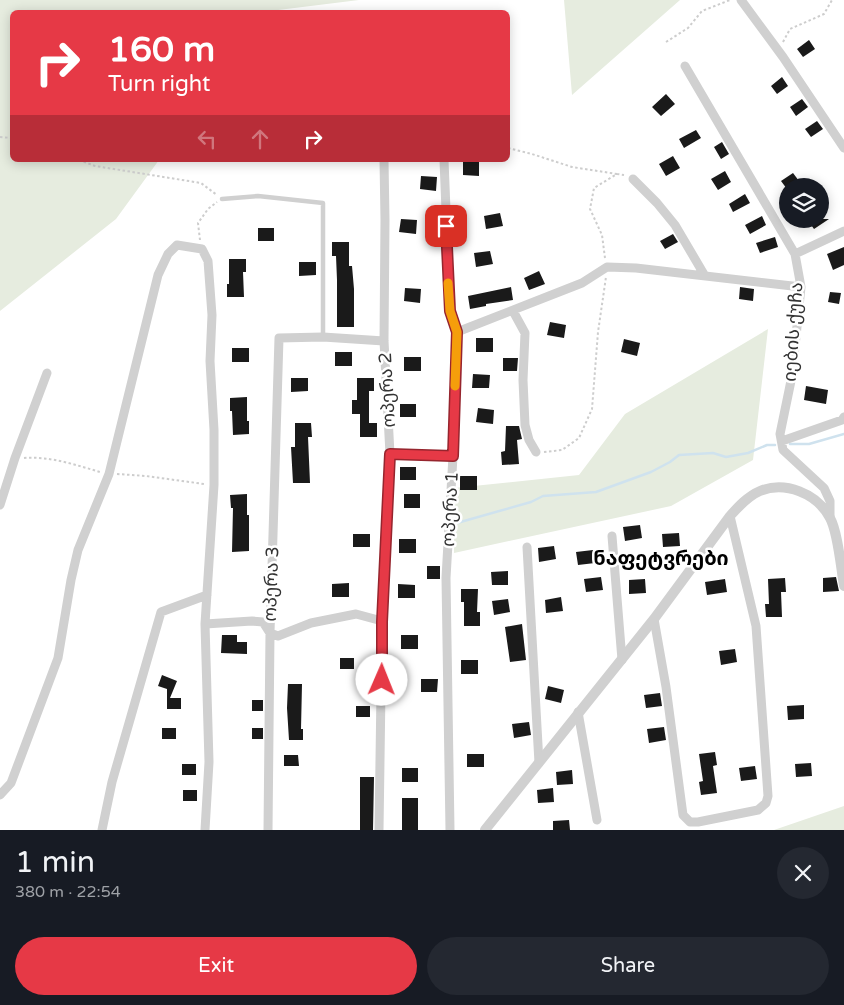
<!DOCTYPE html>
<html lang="en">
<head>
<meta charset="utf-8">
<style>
	:root { --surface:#171b24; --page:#242831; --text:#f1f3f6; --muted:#9ea1a6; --accent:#e63946 }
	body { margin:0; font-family:"Varela Round","Noto Sans Georgian",sans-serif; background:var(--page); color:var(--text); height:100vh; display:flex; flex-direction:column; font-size:19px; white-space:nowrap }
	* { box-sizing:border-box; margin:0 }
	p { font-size:16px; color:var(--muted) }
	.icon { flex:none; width:28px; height:28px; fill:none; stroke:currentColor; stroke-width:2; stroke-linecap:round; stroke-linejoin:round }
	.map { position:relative; height:830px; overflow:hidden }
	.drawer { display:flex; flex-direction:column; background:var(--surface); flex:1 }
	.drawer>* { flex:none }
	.top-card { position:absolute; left:10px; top:10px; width:500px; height:152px; border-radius:8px; box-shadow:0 2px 12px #0003; background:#e63946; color:#fff; overflow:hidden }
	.tools { position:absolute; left:779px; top:178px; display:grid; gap:10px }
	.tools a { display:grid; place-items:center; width:50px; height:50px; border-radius:50%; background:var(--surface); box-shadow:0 2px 12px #0003; font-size:25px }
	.pin { position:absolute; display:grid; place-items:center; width:42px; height:42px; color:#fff; margin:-21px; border-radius:10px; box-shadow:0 2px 8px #0006 }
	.me { position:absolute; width:55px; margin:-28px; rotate:1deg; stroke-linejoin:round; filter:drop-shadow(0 0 4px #0008) }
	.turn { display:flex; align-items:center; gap:18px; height:105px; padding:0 15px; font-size:22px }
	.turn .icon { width:65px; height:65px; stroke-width:2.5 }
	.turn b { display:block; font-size:35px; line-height:42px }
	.lanes { display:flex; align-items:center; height:48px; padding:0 15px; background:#0003; justify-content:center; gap:25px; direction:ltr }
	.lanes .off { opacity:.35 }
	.round { display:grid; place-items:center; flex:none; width:52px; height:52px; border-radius:26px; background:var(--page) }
	.head { display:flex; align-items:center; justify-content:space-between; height:85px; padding:0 15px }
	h1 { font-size:30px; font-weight:600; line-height:38px }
	.button { display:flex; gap:10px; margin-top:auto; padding:10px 15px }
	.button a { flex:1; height:58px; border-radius:30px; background:var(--accent); color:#fff; font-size:20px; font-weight:600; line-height:58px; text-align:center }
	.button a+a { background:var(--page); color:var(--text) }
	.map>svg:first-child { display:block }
	.green { fill:#e6ecdf }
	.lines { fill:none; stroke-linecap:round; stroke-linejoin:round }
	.stream { stroke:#cfe2ee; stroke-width:2.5 }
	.building { fill:#1a1a1a }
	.path { stroke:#cdcdcd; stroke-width:2; stroke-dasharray:2.5 2.5; stroke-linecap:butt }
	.service { stroke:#d0d0d0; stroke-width:4.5 }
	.minor { stroke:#d0d0d0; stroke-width:9 }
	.tertiary { stroke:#d0d0d0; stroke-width:10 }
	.route-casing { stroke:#96252e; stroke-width:12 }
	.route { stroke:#e63946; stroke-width:9 }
	.slow { stroke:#f59e0b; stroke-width:9 }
	.labels { text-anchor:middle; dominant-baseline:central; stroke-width:5; stroke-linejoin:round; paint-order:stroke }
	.street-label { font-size:18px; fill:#333; stroke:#fff }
	.quarter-label { font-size:20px; font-weight:bold; fill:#000; stroke:#fff }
</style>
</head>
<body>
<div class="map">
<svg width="844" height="830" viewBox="0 0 844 830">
	<rect width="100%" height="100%" fill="#fff"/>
	<path class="green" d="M0,0H359L262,12H12V160H159L116,219L0,311Z
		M564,0H680L572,95Z
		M768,329L753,460L671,506L454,553V488L579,475L625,414Z
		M844,806V830H774Z"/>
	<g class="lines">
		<path class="stream" d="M790,444H809L844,434
			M457,523L531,502L543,496L596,492L651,472L670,462L679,455L713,453L726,457L748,453L767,445H775"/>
	</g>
	<path class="building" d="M809,40L815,49L803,57L797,49Z
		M782,77L788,86L777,94L771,86Z
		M666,94L675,104L661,116L652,107Z
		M802,99L808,107L796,116L790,107Z
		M817,121L823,129L811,137L805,129Z
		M696,130L701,138L684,148L679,139Z
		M722,142L729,154L721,159L714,147Z
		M673,156L680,168L666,176L659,164Z
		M463,162H479V176L463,175Z
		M725,171L731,182L718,190L711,179Z
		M793,173L799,181L791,186H788L787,189L781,181Z
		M421,176L437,177L436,191L420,189Z
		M745,194L750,203L733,212L729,204Z
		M500,213L503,226L486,229L484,216Z
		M762,216L766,225L750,234L745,225Z
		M401,219L417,220L416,234L399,232Z
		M807,219H829L814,229Z
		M258,228H274V241H258Z
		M673,234L678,242L665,249L660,241Z
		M775,237L778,247L760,253L756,243Z
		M332,242H349V266H352L354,289V327H337V280L336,256H332Z
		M844,247V265L833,270L827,254Z
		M490,251L493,264L476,267L474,253Z
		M229,259H246V272H243L244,297H227V284H229Z
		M299,262H316V275L299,276Z
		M539,271L545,284L529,290L524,278Z
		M511,287L513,300L486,304V306L470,309L468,296Z
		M740,287L754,289L753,301L739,299Z
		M405,288L421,289L420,303L404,301Z
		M830,292L841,293L839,304L828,302Z
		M550,322L566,325L564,338L547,335Z
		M476,338H493V352H476Z
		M624,339L640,343L637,356L621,352Z
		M232,348H249V362H232Z
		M335,352H352V366H335Z
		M404,357H421V371H404Z
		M503,358H518L517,371H503Z
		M473,374L490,375L489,388H472Z
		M291,378H308V391L291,392Z
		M357,378H374V391H369V423H377V437H360V414H352V400H357Z
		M806,386L828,390L826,404L804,400Z
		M247,397V421H249V434L233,435L232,411H230V398Z
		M400,404H416V417H400Z
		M478,408L494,410L493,424L476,422Z
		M295,423H311L312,437H308L310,483H293L291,447H295Z
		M506,426H519L522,439L517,440L519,464L502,465L501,452L505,451Z
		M400,467H416V480H400Z
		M460,476H477V490H460Z
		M247,494V515H249V551L232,552L233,508H231L230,495Z
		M404,494H420V508H404Z
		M640,525L642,538L625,541L623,527Z
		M679,533L680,546L663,547L662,534Z
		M353,534H370V547H353Z
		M399,539H416V553H399Z
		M554,546L556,559L539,562L538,548Z
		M593,550L595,563L578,565L576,552Z
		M427,566H440V579H427Z
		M508,571V585H492L491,572Z
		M601,577L603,590L586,592L584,579Z
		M836,577L839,591L823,592V578Z
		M785,578L786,592H781L782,617H766L765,604H769L768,579Z
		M645,579L646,593L629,594V580Z
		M725,579L727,592L707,595L705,582Z
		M349,583V597H332V584Z
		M398,584L415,585V598H398Z
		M461,589H478L477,612H480V626H464V602H461Z
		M561,597L563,611L546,613L545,600Z
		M508,599L510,612L494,615L492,601Z
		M522,624L526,660L510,662L505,627Z
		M222,635H237V642H247V654L221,653Z
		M401,635H418V649H401Z
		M735,649L737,662L721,665L719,651Z
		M340,658H354V669H340Z
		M461,660H478V674H461Z
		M162,675L177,681L170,698H181V709H167V689L158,686Z
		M421,679H438L437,692H421Z
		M288,684H302L301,729H303V740H289L287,708Z
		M548,686L564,690L561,703L545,699Z
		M660,693L662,706L646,708L644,695Z
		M252,700H263V711H252Z
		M804,705V719L788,720L787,706Z
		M356,706H370V717H356Z
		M529,722L531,735L514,738L512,724Z
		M664,727L666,740L649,743L647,729Z
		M162,728H176V739H162Z
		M252,728H263V739H252Z
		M715,752L717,765L713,766L717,793L701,795L699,782L703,781L699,754Z
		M467,754H484V767H467Z
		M284,755H298L299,766H284Z
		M811,763L812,776L796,777L795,764Z
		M182,764H196V775H182Z
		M755,766L757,779L741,781L739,768Z
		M402,768H418V782H402Z
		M572,770L573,784L557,785L556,772Z
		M360,777H374L373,830H360Z
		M553,788L554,802L538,803L537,790Z
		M183,790H197V801H183Z
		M402,798H418V830H402Z
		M569,820L570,830H553V821Z"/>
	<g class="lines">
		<path class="path" d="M666,42L688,28L702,11L730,0
			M783,42L790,29L824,14L832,0
			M0,137L12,138
			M508,148L532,154L572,167L617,174
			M79,160L95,166L201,183L217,195
			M200,240L198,223L208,209L217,202
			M605,258L602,235L590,209L594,188L617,174L624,175
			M544,452L562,450L579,438L592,409L598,332L606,277
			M24,458C50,456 76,465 100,472
			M117,474L146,476L204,484"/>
		<path class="service" d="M222,199L258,196L323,203V337"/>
		<path class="minor" d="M741,0L783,57L844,148
			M685,66L795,254L801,287L792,376L780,434L783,450L824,488L830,501V518
			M444,160L450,311L457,332L453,456L446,578L450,830
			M633,179L657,203L675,225L705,276
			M795,254L844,231
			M513,311L525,333L523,380L525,425L529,440L536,452
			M457,332L582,283L607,267L636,268L801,287
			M782,441L842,420L844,417
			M390,454L453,456
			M0,505L15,458L47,373
			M612,536L622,660
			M527,547L539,763
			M654,619L666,687L683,815L690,822H698L758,810L766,803L768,796L756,626L730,516
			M205,624L252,621L263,622L270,633L278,636L311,623L356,614L382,621
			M578,712L597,820
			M0,795L11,783L58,658L71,580L78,550L109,474L158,275L168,254L177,245L202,249L208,261L212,315L210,361L214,430V485L205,624L209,762L205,830
			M102,830L112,782L161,612L207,595
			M268,830L270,633L279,338L323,337L384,341
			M379,830L382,621L390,454L384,341L385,220L384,160"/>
		<path class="tertiary" d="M485,830L654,619L730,516C738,507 748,496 760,491C785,481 817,493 830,518C838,532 841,569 844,586"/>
	</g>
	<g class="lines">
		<defs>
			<path id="route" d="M382,680V622L390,454L453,456L457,332L450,311L446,226"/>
		</defs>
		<use href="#route" class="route-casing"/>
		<use href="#route" class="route"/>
		<path class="slow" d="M448,283L450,311L457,332L455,386"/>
	</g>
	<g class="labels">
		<g class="street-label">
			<text transform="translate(793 332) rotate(-86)">იების ქუჩა</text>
			<text transform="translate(387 390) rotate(-93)">ოპერა 2</text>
			<text transform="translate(450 509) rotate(-87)">ოპერა 1</text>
			<text transform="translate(271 584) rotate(-88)">ოპერა 3</text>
		</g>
		<g class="quarter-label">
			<text x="661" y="559">ნაფეტვრები</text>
		</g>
	</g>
</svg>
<div class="tools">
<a><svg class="icon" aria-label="layers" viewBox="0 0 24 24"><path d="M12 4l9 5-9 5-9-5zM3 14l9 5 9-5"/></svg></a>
</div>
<div class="pin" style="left:446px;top:226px;background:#d93025"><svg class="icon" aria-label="arrive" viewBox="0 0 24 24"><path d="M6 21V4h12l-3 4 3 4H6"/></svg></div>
<svg class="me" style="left:382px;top:680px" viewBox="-20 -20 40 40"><circle r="19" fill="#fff"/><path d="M0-13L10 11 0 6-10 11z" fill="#e63946"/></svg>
<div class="top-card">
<div class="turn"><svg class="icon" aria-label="right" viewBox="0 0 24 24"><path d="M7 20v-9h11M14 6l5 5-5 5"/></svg><div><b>160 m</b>Turn right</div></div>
<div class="lanes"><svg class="icon off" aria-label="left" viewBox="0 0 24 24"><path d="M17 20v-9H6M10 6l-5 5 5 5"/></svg><svg class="icon off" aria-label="ahead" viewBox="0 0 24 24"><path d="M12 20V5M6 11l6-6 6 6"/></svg><svg class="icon" aria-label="right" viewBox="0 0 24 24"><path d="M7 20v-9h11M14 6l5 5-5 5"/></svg></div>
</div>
</div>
<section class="drawer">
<div class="head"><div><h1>1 min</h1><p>380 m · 22:54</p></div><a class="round"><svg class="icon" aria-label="close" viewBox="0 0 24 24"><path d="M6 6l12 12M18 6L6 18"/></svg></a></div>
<div class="button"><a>Exit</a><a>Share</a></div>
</section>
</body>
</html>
